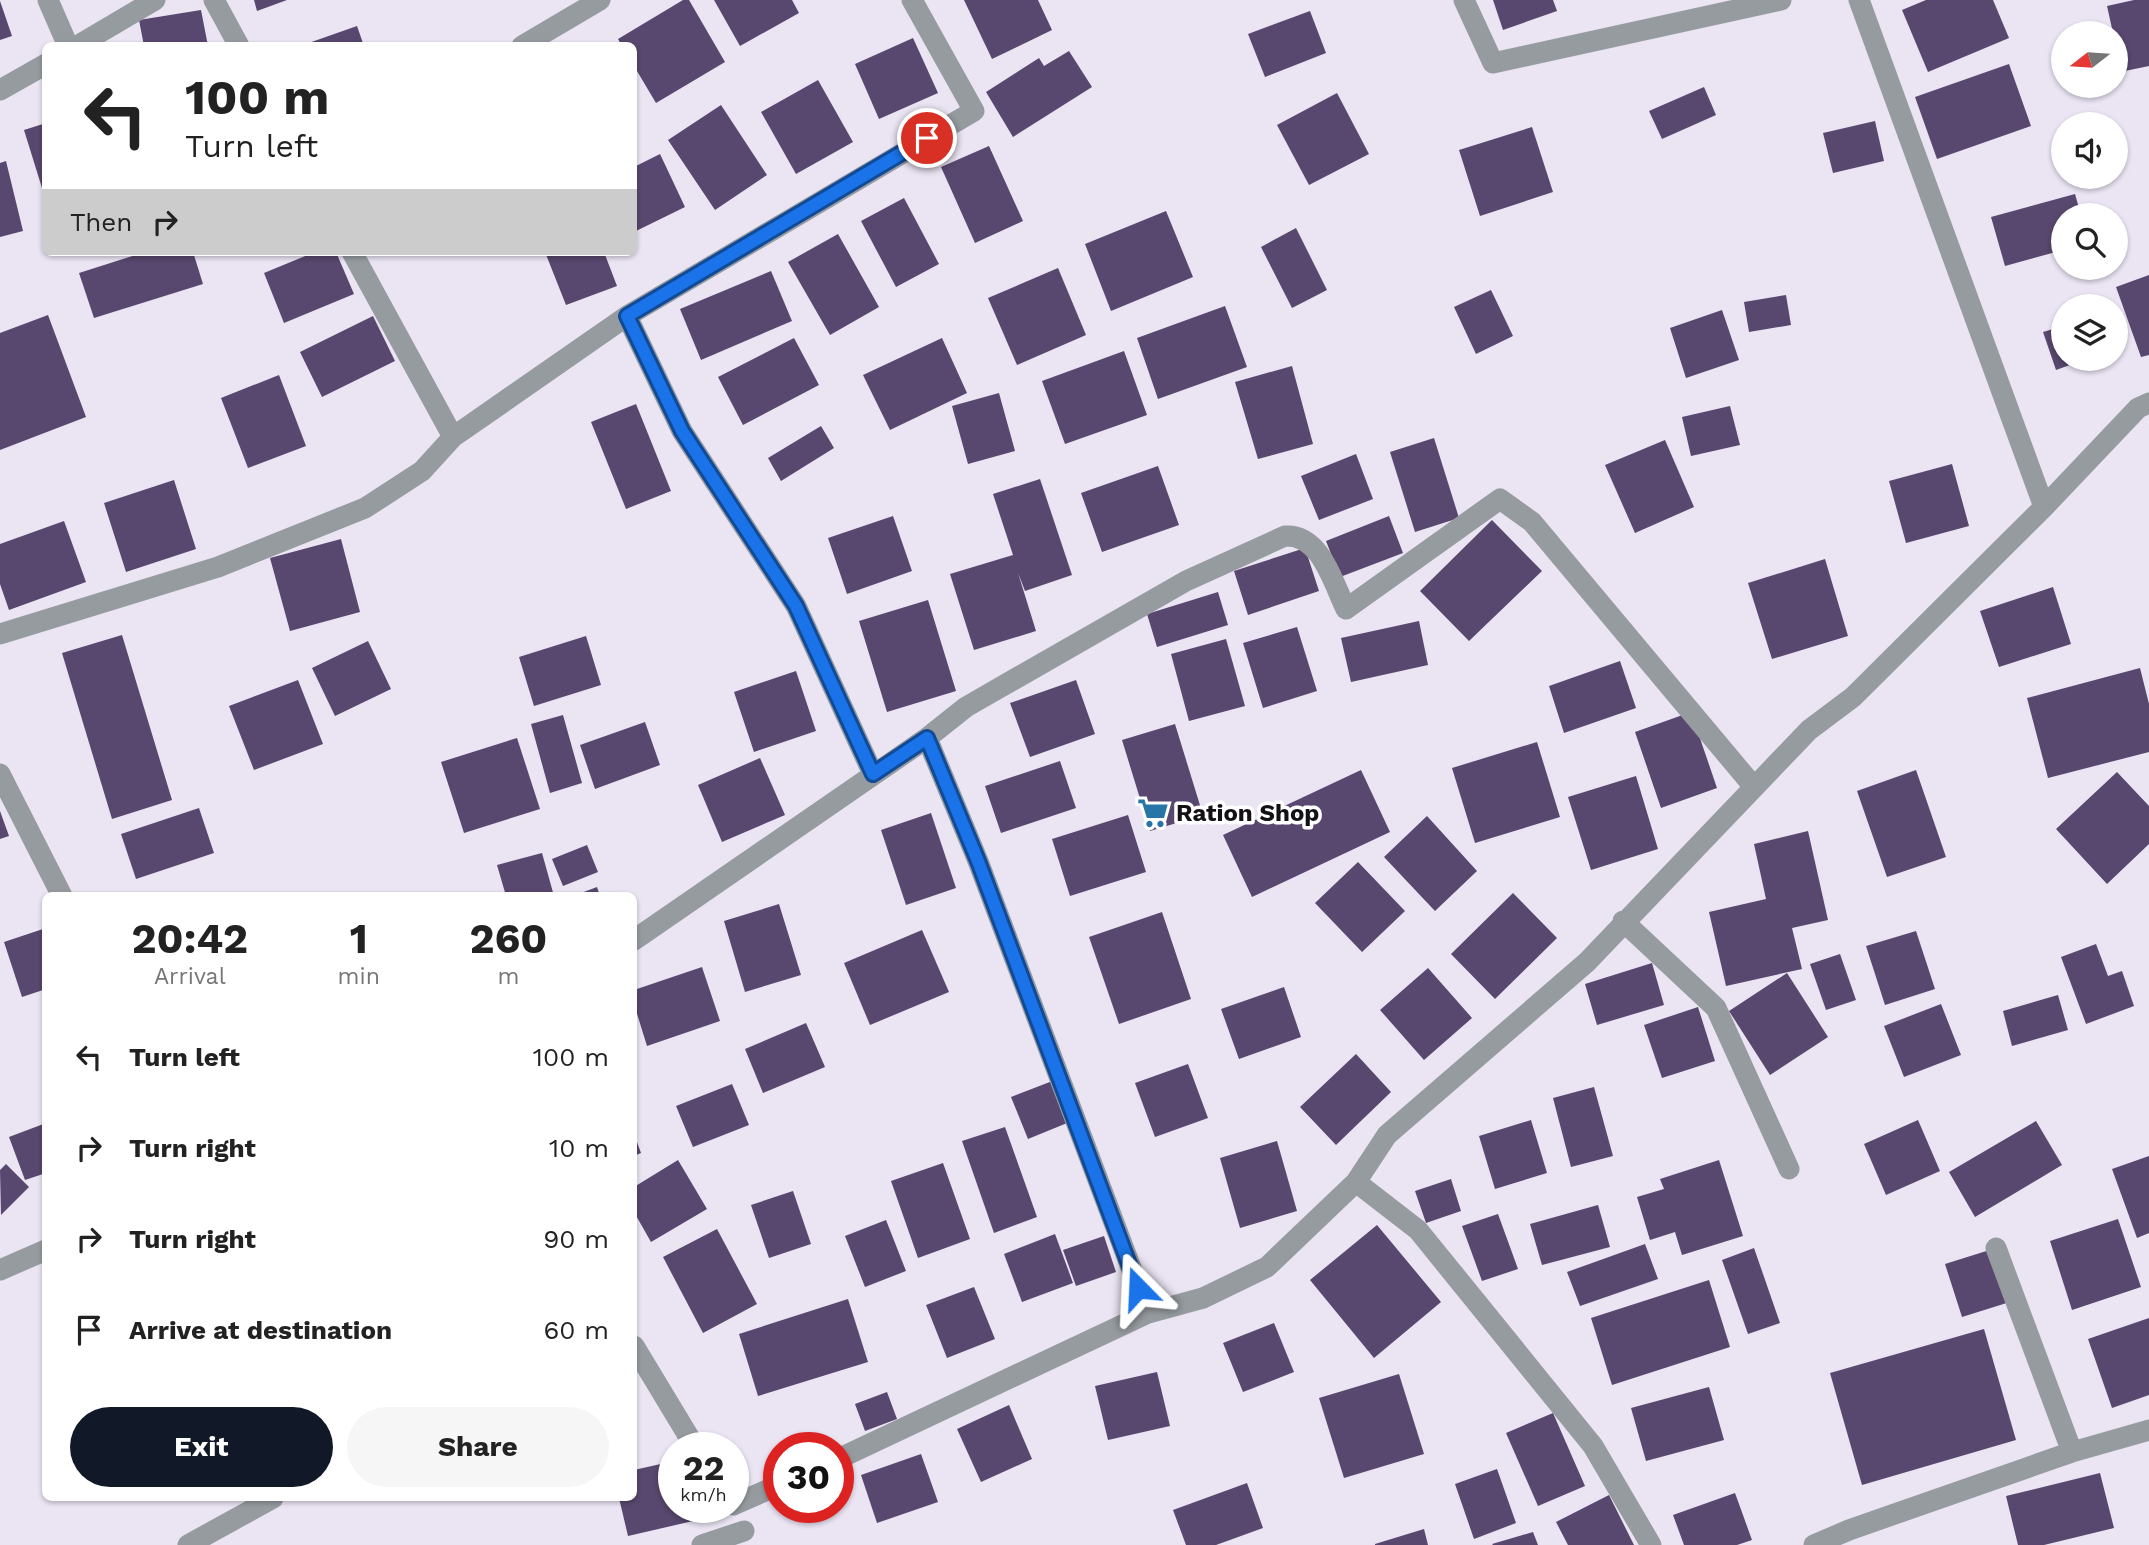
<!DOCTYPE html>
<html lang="en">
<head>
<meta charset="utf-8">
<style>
	:root { --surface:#fff; --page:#f6f6f6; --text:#222; --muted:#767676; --accent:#111827 }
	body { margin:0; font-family:"Work Sans",sans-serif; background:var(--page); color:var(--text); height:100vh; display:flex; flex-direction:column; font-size:26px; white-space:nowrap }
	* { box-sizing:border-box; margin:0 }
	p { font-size:23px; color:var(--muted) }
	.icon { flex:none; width:38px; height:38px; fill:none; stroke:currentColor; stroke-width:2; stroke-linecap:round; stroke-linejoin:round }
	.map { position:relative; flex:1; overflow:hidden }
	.side { position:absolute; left:42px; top:892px; width:595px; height:609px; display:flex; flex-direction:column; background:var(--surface); border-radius:10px; box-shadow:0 2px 5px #0004 }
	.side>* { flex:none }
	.top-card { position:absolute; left:42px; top:42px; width:595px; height:214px; border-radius:10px; box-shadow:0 2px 5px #0004; background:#fff; color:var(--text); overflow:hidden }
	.needle { width:46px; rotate:253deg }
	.fabs { position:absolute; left:2051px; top:21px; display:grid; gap:14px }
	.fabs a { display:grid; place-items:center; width:77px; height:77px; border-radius:50%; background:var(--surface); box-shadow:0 2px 5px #0004; font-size:35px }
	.speed { position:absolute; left:658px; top:1432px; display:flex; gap:14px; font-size:35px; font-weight:700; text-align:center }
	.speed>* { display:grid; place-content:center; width:91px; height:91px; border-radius:50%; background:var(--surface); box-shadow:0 2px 5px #0004; line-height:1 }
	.speed small { font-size:18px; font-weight:400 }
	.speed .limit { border:10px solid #d22; background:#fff; color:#111 }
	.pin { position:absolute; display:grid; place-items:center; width:60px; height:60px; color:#fff; margin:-30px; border:4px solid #fff; border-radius:50%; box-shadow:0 2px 7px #0007 }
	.me { position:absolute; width:77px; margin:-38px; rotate:339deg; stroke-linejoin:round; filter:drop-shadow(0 0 5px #0008) }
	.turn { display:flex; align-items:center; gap:24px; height:147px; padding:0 28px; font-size:32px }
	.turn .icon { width:91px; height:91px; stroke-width:2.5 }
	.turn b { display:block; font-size:49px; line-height:60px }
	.then { display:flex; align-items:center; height:66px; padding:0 28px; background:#0003; gap:14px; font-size:26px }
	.eta { display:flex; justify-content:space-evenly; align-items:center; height:119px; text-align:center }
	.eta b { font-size:42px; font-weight:700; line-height:49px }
	.cta { display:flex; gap:14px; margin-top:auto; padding:14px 28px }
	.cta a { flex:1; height:80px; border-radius:42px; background:var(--accent); color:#fff; font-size:28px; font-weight:700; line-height:80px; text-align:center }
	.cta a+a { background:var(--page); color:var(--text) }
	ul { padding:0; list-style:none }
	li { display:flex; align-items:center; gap:21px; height:91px; padding:0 28px }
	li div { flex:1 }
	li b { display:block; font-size:26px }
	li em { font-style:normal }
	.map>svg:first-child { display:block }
	.building { fill:#58476e }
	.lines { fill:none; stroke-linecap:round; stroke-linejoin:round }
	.minor { stroke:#969ba0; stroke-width:21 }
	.route-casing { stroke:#114b97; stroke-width:18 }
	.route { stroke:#1a73e8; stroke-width:12 }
	.labels { text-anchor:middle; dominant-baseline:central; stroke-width:7; stroke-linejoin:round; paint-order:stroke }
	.poi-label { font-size:24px; font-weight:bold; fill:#131116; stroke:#fff; text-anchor:start }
</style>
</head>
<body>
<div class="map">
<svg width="2149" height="1545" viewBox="0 0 2149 1545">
	<rect width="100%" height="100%" fill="#eae4f3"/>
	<path class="building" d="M254,0H287L257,11Z
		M683,0H689L725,62L656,103L634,66V46H622L618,39Z
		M714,0H792L799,13L740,46Z
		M964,0H1038L1052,30L992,59Z
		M1493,0H1553L1557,11L1503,30Z
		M1926,0H1993L2009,38L1928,72L1902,10Z
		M2134,0H2149V66L2120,72L2116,33H2113L2107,6Z
		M0,1L12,36L0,40Z
		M201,10L208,46H144L139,20Z
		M1310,11L1326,53L1265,77L1248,34Z
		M357,26L364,46H303V45Z
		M913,38L938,93L879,119L855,64Z
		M1069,51L1092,87L1013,137L986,92L1039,58L1044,66Z
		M2009,64L2031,126L1937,159L1915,97Z
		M818,80L853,142L796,174L761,112Z
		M1704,87L1716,115L1662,139L1649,111Z
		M1337,93L1369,154L1309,185L1277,125Z
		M721,105L767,175L715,210L668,140Z
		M1875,121L1884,161L1833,173L1823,133Z
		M46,123V187L42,188L24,130Z
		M1532,127L1553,192L1480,216L1459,150Z
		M989,146L1023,221L975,243L941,167Z
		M660,154L685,207L634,232V167Z
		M6,161L23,231L0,237V163Z
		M2075,194L2081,215H2063V250L2005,266L1991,217Z
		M904,198L939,264L896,287L861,221Z
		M1166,211L1193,277L1111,311L1085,244Z
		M1296,228L1327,290L1292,308L1261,247Z
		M838,234L879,307L830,335L788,262Z
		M145,252H193L203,284L94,318L79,273Z
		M315,252H336L354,294L284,323L264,273Z
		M545,252H604L617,286L566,305Z
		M1058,268L1086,335L1017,365L988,298Z
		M771,271L792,321L701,360L680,309Z
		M2149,275V355L2141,357L2116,287Z
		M1491,290L1513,336L1476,354L1454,307Z
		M1786,295L1791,325L1749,332L1744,302Z
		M1225,306L1247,367L1158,399L1137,338Z
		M1722,310L1739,360L1686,378L1670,328Z
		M48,315L86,417L0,450V333Z
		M373,316L395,361L322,397L300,352Z
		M2063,326V359H2080L2081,361L2056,370L2043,332Z
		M794,338L819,385L743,425L718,377Z
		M942,338L967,393L890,430L863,375Z
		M1124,351L1147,415L1065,444L1042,381Z
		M1292,366L1313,444L1258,459L1235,382Z
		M279,375L306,446L248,468L221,398Z
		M999,393L1015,451L968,464L952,406Z
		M636,404L671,491L626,509L591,422Z
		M1730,406L1740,445L1691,456L1682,417Z
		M821,426L834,448L781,481L768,458Z
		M1434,438L1459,518L1415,532L1390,452Z
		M1665,440L1694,507L1635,533L1605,465Z
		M1356,454L1373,499L1319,520L1301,476Z
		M1952,464L1969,526L1906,543L1889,481Z
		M1158,466L1179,525L1102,552L1081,493Z
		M1040,479L1072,575L1025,591L1018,573L1036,631L974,650L950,574L1013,555L993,494Z
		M174,480L196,549L126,572L104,503Z
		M893,516L912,571L847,594L828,538Z
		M1389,516L1403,553L1340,577L1326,541Z
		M1492,520L1542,571L1469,641L1420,591Z
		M64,521L86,582L9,610L0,584V544Z
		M341,539L360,612L290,631L270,558Z
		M1305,548L1319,591L1248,615L1234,571Z
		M1825,559L1848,636L1772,659L1748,583Z
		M2053,587L2071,644L1999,667L1980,611Z
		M1218,592L1228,625L1157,647L1147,614Z
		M928,600L956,691L887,712L859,621Z
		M1419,621L1428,665L1351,682L1341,638Z
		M1297,627L1317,691L1263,708L1243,643Z
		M122,635L172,800L112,819L62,653Z
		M586,636L601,685L534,706L519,657Z
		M1226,639L1245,706L1189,721L1171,654Z
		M368,641L391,689L335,716L312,668Z
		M1620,661L1636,708L1564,733L1549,686Z
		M2140,668L2149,704V752L2048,778L2027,698Z
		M796,671L816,731L754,752L734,692Z
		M298,680L323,744L254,770L229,706Z
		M1076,680L1095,734L1030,757L1010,703Z
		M1691,712L1717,788L1661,808L1635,732Z
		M563,715L582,783L550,793L531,724Z
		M645,722L660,765L595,789L580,745Z
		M1175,724L1203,815L1150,831L1122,740Z
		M517,738L540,809L464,833L441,762Z
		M1537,742L1560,817L1475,843L1452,768Z
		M760,758L785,815L722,842L698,785Z
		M1060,761L1076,808L1001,833L985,786Z
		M1361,770L1390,832L1252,897L1223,835Z
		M1916,770L1946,857L1887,877L1857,791Z
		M2117,772L2149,806V844L2107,884L2056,829Z
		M1636,776L1658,849L1591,870L1568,797Z
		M199,808L214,853L136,879L121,834Z
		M0,811L9,836L0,839Z
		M931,813L956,888L906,905L881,830Z
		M1128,815L1146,872L1070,896L1052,839Z
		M1427,816L1477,871L1435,911L1384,857Z
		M1808,831L1828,920L1792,928L1802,969L1726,986L1709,912L1766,899L1754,844Z
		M587,845L598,872L563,886L552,859Z
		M542,853L554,896H506L497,865Z
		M1358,862L1405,911L1362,952L1315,903Z
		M597,887L600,896H573Z
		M1513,893L1557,938L1495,999L1451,954Z
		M779,904L801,975L745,992L724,921Z
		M1162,912L1191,999L1119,1024L1089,937Z
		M46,928V989L22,997L4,942Z
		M922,930L949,992L870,1025L844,963Z
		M1916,931L1935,989L1885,1005L1866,946Z
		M2096,944L2108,976L2122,971L2134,1006L2086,1024L2061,957Z
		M1840,954L1856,1000L1826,1010L1810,964Z
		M1652,963L1664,1005L1597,1025L1585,984Z
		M702,967L720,1021L647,1046L634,1004V990Z
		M1428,968L1472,1018L1424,1060L1380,1010Z
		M1787,973L1828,1037L1770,1075L1729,1011Z
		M1284,987L1301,1037L1239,1059L1221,1009Z
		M2058,995L2068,1030L2012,1046L2003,1011Z
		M1941,1004L1961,1055L1904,1077L1884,1026Z
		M1698,1007L1715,1061L1662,1078L1644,1025Z
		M806,1023L825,1067L763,1093L745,1049Z
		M1356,1054L1391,1092L1336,1145L1300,1107Z
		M1188,1064L1208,1118L1155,1137L1135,1083Z
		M1055,1080L1072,1121L1028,1139L1011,1097Z
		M732,1084L749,1125L693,1147L676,1106Z
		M1594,1087L1613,1156L1571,1167L1553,1098Z
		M1531,1120L1547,1173L1495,1189L1479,1136Z
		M1918,1120L1940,1171L1886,1195L1864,1144Z
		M2036,1121L2062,1165L1975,1217L1949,1172Z
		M46,1123V1173L25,1180L9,1137Z
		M1005,1127L1037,1217L994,1233L962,1141Z
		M634,1134L641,1153L634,1156Z
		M1277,1141L1297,1211L1240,1228L1220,1158Z
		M2149,1156V1233L2137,1238L2112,1169Z
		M678,1160L707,1209L651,1242L634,1212V1187Z
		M1719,1160L1743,1236L1682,1255L1675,1232L1650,1240L1637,1197L1664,1189L1660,1179Z
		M943,1163L970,1239L918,1258L891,1181Z
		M6,1164L29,1187L1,1215L0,1170Z
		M1451,1179L1461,1211L1426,1223L1415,1191Z
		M793,1191L811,1244L769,1258L751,1205Z
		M1598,1205L1610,1247L1542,1265L1530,1224Z
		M1498,1214L1518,1269L1482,1281L1462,1226Z
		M2118,1219L2141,1287L2072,1310L2050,1241Z
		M886,1220L906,1271L865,1287L845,1236Z
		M1377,1225L1441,1302L1374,1358L1310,1280Z
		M717,1229L757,1304L703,1333L663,1257Z
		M1055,1234L1073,1283L1022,1302L1004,1254Z
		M1104,1236L1116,1272L1076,1286L1063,1250Z
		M1645,1244L1658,1279L1580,1306L1567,1272Z
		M1754,1248L1780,1323L1748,1334L1722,1260Z
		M1996,1248L2013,1301L1962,1317L1945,1264Z
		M1709,1280L1730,1347L1612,1385L1591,1318Z
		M974,1287L995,1339L947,1358L926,1305Z
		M848,1299L868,1362L758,1396L739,1334Z
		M2149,1318V1395L2112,1408L2088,1339Z
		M1274,1323L1294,1372L1243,1392L1223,1343Z
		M1984,1329L2016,1440L1862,1485L1830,1373Z
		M1157,1372L1170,1426L1108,1440L1095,1386Z
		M1399,1374L1424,1454L1344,1478L1319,1398Z
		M1709,1387L1724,1440L1646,1461L1631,1408Z
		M887,1392L897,1419L865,1431L855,1404Z
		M1009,1405L1032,1459L981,1482L957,1429Z
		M1553,1413L1585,1486L1538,1506L1506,1433Z
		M921,1454L938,1502L877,1523L861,1475Z
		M674,1461V1507H703L706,1518L628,1536L619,1498H634V1470Z
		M1497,1469L1516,1523L1474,1539L1455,1484Z
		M2100,1473L2114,1528L2044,1545H2018L2006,1496Z
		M1247,1483L1263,1528L1216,1545H1186L1173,1510Z
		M1735,1493L1752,1540L1737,1545H1684L1673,1515Z
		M1609,1495L1634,1545H1568L1556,1522Z
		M1424,1529L1428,1545H1375V1544Z
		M1533,1532L1538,1545H1493L1492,1544Z"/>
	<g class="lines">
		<path class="minor" d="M48,0L68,46
			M214,0L239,46
			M1464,0L1493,63L1781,0
			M1859,0L2044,507
			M77,46L155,0
			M522,46L600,0
			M0,90L46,64
			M352,252L453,437L627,316L974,111L912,0
			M627,316L682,431L796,606L873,774
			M0,634L218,567L365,508L422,471L453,437
			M927,738L966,707L1186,581L1285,536C1321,534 1333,583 1346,609L1500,499L1532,522L1754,787
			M0,774L62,896
			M1623,921L1716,1008L1789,1169
			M634,940L927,738L978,861L1148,1313L838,1459
			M1996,1248L2072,1452
			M0,1270L46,1250
			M1148,1313L1203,1298L1267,1267L1356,1182
			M634,1346L695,1447
			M733,1505L779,1485
			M188,1545L273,1498
			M702,1545L744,1531
			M1651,1545L1593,1446L1418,1230L1356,1182L1387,1135L1587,962L1809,730L1853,697L2044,507L2138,408L2149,403
			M1814,1545L1849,1530L2072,1452L2149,1430"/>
	</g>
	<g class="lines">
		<defs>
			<path id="route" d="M927,138L627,316L682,431L796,606L873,774L927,738L978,861L1138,1288"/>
		</defs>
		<use href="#route" class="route-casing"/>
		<use href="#route" class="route"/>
	</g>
	<defs>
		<symbol id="supermarket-bare" viewBox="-9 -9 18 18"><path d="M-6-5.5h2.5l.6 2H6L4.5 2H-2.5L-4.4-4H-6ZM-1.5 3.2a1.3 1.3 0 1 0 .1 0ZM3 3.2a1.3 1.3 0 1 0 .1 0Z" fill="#2774a7" stroke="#fff" stroke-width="2.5" paint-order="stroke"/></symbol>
	</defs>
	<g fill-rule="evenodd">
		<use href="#supermarket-bare" x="1131" y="791" width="44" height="44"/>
	</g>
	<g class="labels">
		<g class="poi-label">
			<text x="1176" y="813">Ration Shop</text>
		</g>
	</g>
</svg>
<div class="fabs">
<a><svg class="needle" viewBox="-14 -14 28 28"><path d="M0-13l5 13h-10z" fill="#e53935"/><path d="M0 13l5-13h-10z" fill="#767676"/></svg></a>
<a><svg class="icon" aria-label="sound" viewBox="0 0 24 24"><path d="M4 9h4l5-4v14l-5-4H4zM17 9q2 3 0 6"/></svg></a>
<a><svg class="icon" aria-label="search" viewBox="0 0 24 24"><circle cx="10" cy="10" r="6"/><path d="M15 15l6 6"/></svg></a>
<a><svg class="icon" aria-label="layers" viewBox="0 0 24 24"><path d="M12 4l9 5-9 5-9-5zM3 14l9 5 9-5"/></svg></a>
</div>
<div class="speed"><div>22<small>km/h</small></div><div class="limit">30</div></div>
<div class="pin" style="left:927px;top:138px;background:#d93025"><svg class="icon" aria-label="arrive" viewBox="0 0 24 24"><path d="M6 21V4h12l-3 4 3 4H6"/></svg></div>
<svg class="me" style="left:1138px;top:1288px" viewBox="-20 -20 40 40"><path d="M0-17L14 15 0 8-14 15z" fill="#1a73e8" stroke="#fff" stroke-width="4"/></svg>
<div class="top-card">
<div class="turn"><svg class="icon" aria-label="left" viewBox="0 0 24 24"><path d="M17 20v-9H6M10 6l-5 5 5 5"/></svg><div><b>100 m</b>Turn left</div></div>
<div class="then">Then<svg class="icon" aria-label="right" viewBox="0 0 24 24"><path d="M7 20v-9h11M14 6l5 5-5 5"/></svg></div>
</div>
<section class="side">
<div class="eta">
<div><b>20:42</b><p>Arrival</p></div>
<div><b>1</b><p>min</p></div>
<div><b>260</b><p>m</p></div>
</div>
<ul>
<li><svg class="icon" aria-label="left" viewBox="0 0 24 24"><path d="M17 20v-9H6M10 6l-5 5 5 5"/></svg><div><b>Turn left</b></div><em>100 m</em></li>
<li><svg class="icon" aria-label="right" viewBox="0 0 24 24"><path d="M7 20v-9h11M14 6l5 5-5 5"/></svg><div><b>Turn right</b></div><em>10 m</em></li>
<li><svg class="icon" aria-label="right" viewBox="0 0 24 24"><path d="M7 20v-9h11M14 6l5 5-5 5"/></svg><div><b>Turn right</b></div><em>90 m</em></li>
<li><svg class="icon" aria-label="arrive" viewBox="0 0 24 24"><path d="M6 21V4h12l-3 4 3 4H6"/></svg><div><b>Arrive at destination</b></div><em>60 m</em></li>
</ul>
<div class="cta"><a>Exit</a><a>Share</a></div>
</section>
</div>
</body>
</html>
